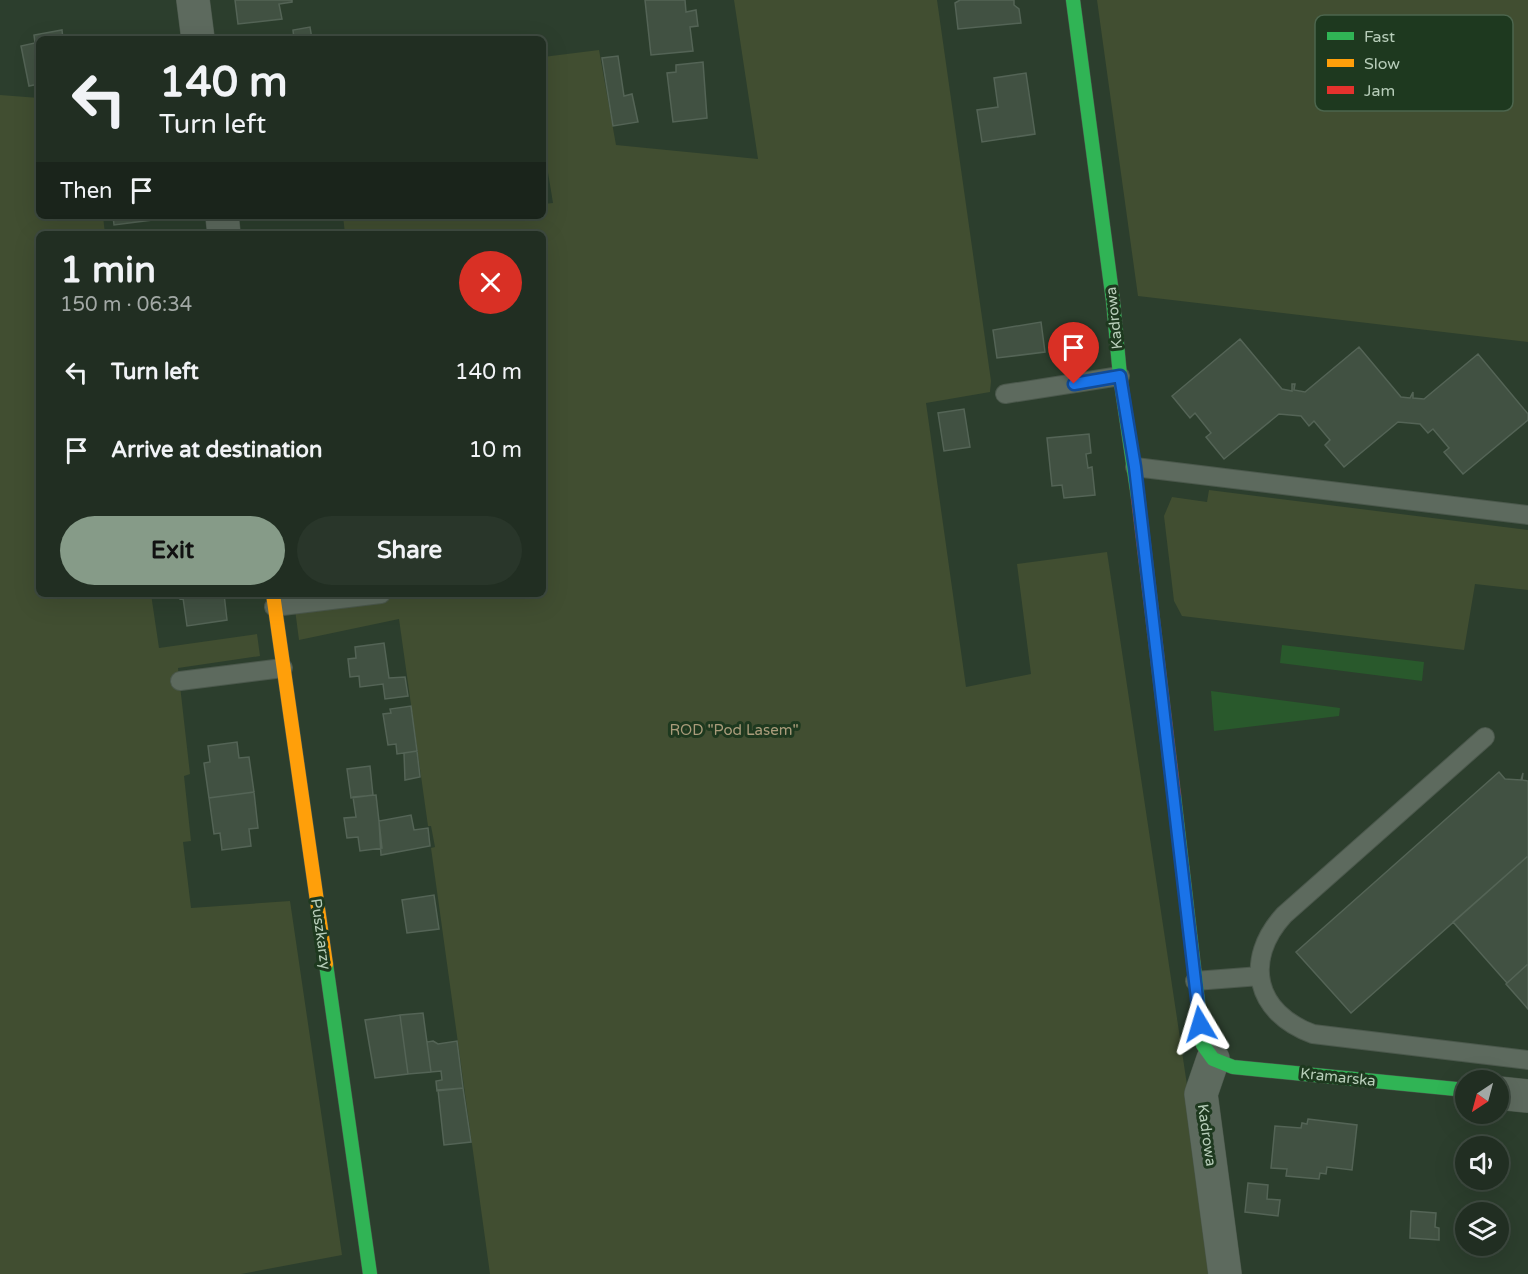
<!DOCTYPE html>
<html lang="en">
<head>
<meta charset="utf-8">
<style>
	:root { --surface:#212e22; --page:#29362a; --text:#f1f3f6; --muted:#a2a8a5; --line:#3e4a40; --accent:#869b88 }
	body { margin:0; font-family:"Varela Round",sans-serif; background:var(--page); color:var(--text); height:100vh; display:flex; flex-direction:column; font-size:22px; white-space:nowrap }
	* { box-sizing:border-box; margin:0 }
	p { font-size:20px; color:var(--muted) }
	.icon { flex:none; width:33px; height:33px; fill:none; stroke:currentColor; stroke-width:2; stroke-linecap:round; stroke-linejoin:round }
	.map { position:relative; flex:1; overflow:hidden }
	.sheet { position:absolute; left:36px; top:231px; width:510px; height:366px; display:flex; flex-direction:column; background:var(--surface); border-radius:9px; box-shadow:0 6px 24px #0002,0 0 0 2px var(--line) }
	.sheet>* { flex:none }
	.hud { position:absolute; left:36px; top:36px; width:510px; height:183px; border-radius:9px; box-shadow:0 6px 24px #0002,0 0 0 2px var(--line); background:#212e22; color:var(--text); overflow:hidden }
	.needle { width:39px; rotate:216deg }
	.fabs { position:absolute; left:1455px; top:1070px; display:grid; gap:12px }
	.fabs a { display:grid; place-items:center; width:54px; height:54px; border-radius:50%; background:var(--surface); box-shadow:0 6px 24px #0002,0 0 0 2px var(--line); font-size:30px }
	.pin { position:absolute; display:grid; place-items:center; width:51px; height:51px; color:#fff; margin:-62px -26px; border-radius:50% 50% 50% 0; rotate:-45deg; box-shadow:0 0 6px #0007 }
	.pin .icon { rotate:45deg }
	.me { position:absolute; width:66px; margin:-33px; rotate:353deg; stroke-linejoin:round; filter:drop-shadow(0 0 4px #0008) }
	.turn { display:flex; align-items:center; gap:21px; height:126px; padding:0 24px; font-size:27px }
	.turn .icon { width:78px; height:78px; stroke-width:2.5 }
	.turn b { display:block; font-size:42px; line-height:51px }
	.then { display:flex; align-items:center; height:57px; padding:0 24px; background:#0003; gap:12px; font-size:22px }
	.round { display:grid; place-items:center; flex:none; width:63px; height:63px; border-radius:32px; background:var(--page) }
	.summary { display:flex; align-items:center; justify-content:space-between; height:102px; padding:0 24px }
	h1 { font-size:36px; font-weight:700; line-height:45px }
	.primary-button { display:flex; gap:12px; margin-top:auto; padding:12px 24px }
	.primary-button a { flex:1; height:69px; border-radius:36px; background:var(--accent); color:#111; font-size:24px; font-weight:700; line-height:69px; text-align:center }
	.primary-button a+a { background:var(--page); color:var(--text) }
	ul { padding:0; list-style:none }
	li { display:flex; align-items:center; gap:18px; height:78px; padding:0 24px }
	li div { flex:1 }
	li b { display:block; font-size:22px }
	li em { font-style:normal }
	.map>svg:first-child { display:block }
	.green { fill:#414e31 }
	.water { fill:#29592c }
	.building { fill:#415142; stroke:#546456; stroke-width:1.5 }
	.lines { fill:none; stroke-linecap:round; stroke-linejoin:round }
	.lane-casing { stroke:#4b584c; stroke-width:20 }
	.street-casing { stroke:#4b584c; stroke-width:34 }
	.fast-casing { stroke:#4b584c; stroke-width:15 }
	.slow-casing { stroke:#4b584c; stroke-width:15 }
	.jam-casing { stroke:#4b584c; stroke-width:15 }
	.lane { stroke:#5d6a5e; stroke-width:18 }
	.street { stroke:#5d6a5e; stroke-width:33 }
	.fast { stroke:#30b455; stroke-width:14 }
	.slow { stroke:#ff9f0a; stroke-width:14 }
	.jam { stroke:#e5322d; stroke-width:14 }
	.route-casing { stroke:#114b97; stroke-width:15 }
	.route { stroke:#1a73e8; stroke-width:10 }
	.labels { text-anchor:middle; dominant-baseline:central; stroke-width:6; stroke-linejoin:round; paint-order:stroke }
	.street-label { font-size:15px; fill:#b7cdb9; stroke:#1e391f }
	.park-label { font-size:15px; fill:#aa9c7b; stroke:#1e391f }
	.key { fill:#1e391f; stroke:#4c654d; stroke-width:1.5 }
	.key-label { font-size:16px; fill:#b7cdb9 }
</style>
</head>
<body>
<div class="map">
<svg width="1528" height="1274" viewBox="0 0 1528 1274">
	<rect width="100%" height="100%" fill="#2c3e2d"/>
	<path class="green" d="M734,0H937L991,381L990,392L926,403L966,687L1031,674L1017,564L1107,552L1187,1085L1220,1274H490L431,848L435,847L431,826H428L399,619L299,640L293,594H543V234H345L343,216H543V204L553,203L543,142V57L599,50L616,145L758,159Z
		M1097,0H1528V342L1138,296Z
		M0,95L39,98V216H103L105,234H39V594H151L159,648L257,634L260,656L178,668L190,774L184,776L191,841L183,842L191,908L290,901L342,1255L241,1274H0Z
		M1209,490L1528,530V590L1475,584L1464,650L1182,616L1174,601L1164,516L1172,497L1207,502Z"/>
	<path class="water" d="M1282,645L1424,662L1422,681L1280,663Z
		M1211,691L1340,708L1339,716L1214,731Z"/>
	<path class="building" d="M235,0H292V2L279,4L282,19L238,24Z
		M645,0H685L686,12L696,10L698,26L690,27L693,51L651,55Z
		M960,0H1014V5L1019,9L1021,23L958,29L955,3Z
		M310,27L312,39H294L293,30Z
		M62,30L63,39H39V84L29,86L21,46L35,43L34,35Z
		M618,56L624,96L632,94L638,122L613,126L602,58Z
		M703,62L707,118L673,122L667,73L676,72V65Z
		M1026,73L1035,134L982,142L977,110L998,107L994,78Z
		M113,216H151L152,220L114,225Z
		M1041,322L1045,352L997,358L993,330Z
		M1240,339L1282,389L1292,391V384H1295L1294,390L1305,392L1359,347L1401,397L1410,398L1413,392V398L1424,399L1478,354L1528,414V420L1463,474L1444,452L1449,448L1433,429L1428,433L1420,424L1398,422L1344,467L1325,445L1330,440L1314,421L1309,426L1301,416L1279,414L1224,459L1206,437L1211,433L1195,413L1190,418L1172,396Z
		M964,409L970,447L944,451L938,413Z
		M1089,434L1091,453L1086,454L1088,468L1092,467L1095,495L1064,498L1062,485L1052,486L1047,438Z
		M179,594H224L227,620L187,626L183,598L180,599Z
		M384,643L389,678L405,677L408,696L385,699L383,684L360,687L359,676L350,677L348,659L356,658L355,647Z
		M411,706L417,751L397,754L396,744L388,745L383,714L391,713L390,709Z
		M237,742L239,758L249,757L254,792L209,798L204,763L210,762L208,746Z
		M417,751L420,777L405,780L404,753Z
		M370,766L373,795L351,798L347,769Z
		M1499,772L1505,779L1521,780L1523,773L1522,780L1528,781V856L1351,1013L1296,952Z
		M254,792L258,828L249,829L251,846L222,850L220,833L214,834L209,798Z
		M376,795L382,848L360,851L358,837L347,838L344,818L356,817L353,797Z
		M411,815L414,830L428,828L430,846L381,855L379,821Z
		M1528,856V964L1507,983L1453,922Z
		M434,895L439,929L407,933L402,900Z
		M1528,964V1009L1506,984Z
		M423,1013L431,1072L408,1074L400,1015Z
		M400,1015L408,1074L375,1078L365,1020Z
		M433,1041L438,1044L457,1041L463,1088L437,1091L436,1081L442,1080L441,1071L431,1072L427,1042Z
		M463,1088L471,1142L444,1145L438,1090Z
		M1308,1119L1357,1125L1352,1170L1327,1167L1326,1174L1320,1173L1319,1179L1286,1176L1287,1169L1271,1168L1275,1126L1301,1128L1302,1123L1307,1124Z
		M1248,1183L1268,1185L1267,1199L1280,1200L1278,1216L1245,1212Z
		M1411,1211L1436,1213L1435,1227L1439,1228V1240L1410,1238Z"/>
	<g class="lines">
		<defs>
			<path id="lane" d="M1005,394L1120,376
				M1135,467L1528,515
				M274,607L381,594
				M180,681L283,668
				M1485,737L1284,915C1243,960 1255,1013 1313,1034L1528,1060
				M1195,981L1260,976"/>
			<path id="street" d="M193,0L198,39
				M222,216L224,234
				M1213,1059L1201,1094L1225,1274
				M1498,1093L1528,1096"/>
			<path id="fast" d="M1073,0L1113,301L1120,376L1138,497
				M1174,796L1203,1045L1213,1059L1233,1067L1466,1090
				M326,964L370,1274"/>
			<path id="slow" d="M273,594L326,964"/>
			<path id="jam" d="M1138,497L1174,796"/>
		</defs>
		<use href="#lane" class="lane-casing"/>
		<use href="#street" class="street-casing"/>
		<use href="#fast" class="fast-casing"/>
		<use href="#slow" class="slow-casing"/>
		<use href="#jam" class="jam-casing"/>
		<use href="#lane" class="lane"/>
		<use href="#street" class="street"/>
		<use href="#fast" class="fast"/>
		<use href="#slow" class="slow"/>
		<use href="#jam" class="jam"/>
	</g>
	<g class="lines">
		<defs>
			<path id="route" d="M1074,384L1120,376L1135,467L1200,1024"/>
		</defs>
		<use href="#route" class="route-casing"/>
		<use href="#route" class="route"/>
	</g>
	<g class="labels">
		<g class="street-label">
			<text transform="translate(1114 318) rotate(-96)">Kadrowa</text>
			<text transform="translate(321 934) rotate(82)">Puszkarzy</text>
			<text transform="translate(1338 1077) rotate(6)">Kramarska</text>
			<text transform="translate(1207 1135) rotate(82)">Kadrowa</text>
		</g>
		<g class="park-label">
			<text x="734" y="730">ROD "Pod Lasem"</text>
		</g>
	</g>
	<rect x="1315" y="15" width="198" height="96" rx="9" class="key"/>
	<rect x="1327" y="32" width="27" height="8" fill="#30b455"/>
	<rect x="1327" y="59" width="27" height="8" fill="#ff9f0a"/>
	<rect x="1327" y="86" width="27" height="8" fill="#e5322d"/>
	<g class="key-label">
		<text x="1364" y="42">Fast</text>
		<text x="1364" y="69">Slow</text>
		<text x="1364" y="96">Jam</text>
	</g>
</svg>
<div class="fabs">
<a><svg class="needle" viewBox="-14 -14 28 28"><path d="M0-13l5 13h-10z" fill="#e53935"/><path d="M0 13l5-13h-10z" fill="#a2a8a5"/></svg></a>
<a><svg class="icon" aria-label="sound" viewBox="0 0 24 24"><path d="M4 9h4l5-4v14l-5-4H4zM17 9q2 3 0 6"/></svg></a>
<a><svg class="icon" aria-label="layers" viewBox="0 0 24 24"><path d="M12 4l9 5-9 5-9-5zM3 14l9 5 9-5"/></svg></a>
</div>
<div class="pin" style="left:1074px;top:384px;background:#d93025"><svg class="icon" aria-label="arrive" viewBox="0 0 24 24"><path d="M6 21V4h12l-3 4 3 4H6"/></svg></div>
<svg class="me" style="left:1200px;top:1024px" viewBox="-20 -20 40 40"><path d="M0-17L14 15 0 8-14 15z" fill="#1a73e8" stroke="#fff" stroke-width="4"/></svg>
<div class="hud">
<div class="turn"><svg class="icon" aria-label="left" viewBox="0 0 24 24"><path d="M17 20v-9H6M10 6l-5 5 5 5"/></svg><div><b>140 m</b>Turn left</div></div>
<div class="then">Then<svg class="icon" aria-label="arrive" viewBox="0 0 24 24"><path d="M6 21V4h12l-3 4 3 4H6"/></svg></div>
</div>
<section class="sheet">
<div class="summary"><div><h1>1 min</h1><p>150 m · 06:34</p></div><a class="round" style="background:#d93025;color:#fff"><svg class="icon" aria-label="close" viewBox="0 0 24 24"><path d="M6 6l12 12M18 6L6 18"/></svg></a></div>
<ul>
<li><svg class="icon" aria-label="left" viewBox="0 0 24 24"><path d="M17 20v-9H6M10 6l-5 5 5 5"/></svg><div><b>Turn left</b></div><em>140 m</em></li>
<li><svg class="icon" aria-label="arrive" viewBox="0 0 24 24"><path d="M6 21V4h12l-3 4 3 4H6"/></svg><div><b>Arrive at destination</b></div><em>10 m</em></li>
</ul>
<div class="primary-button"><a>Exit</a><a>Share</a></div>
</section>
</div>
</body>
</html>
